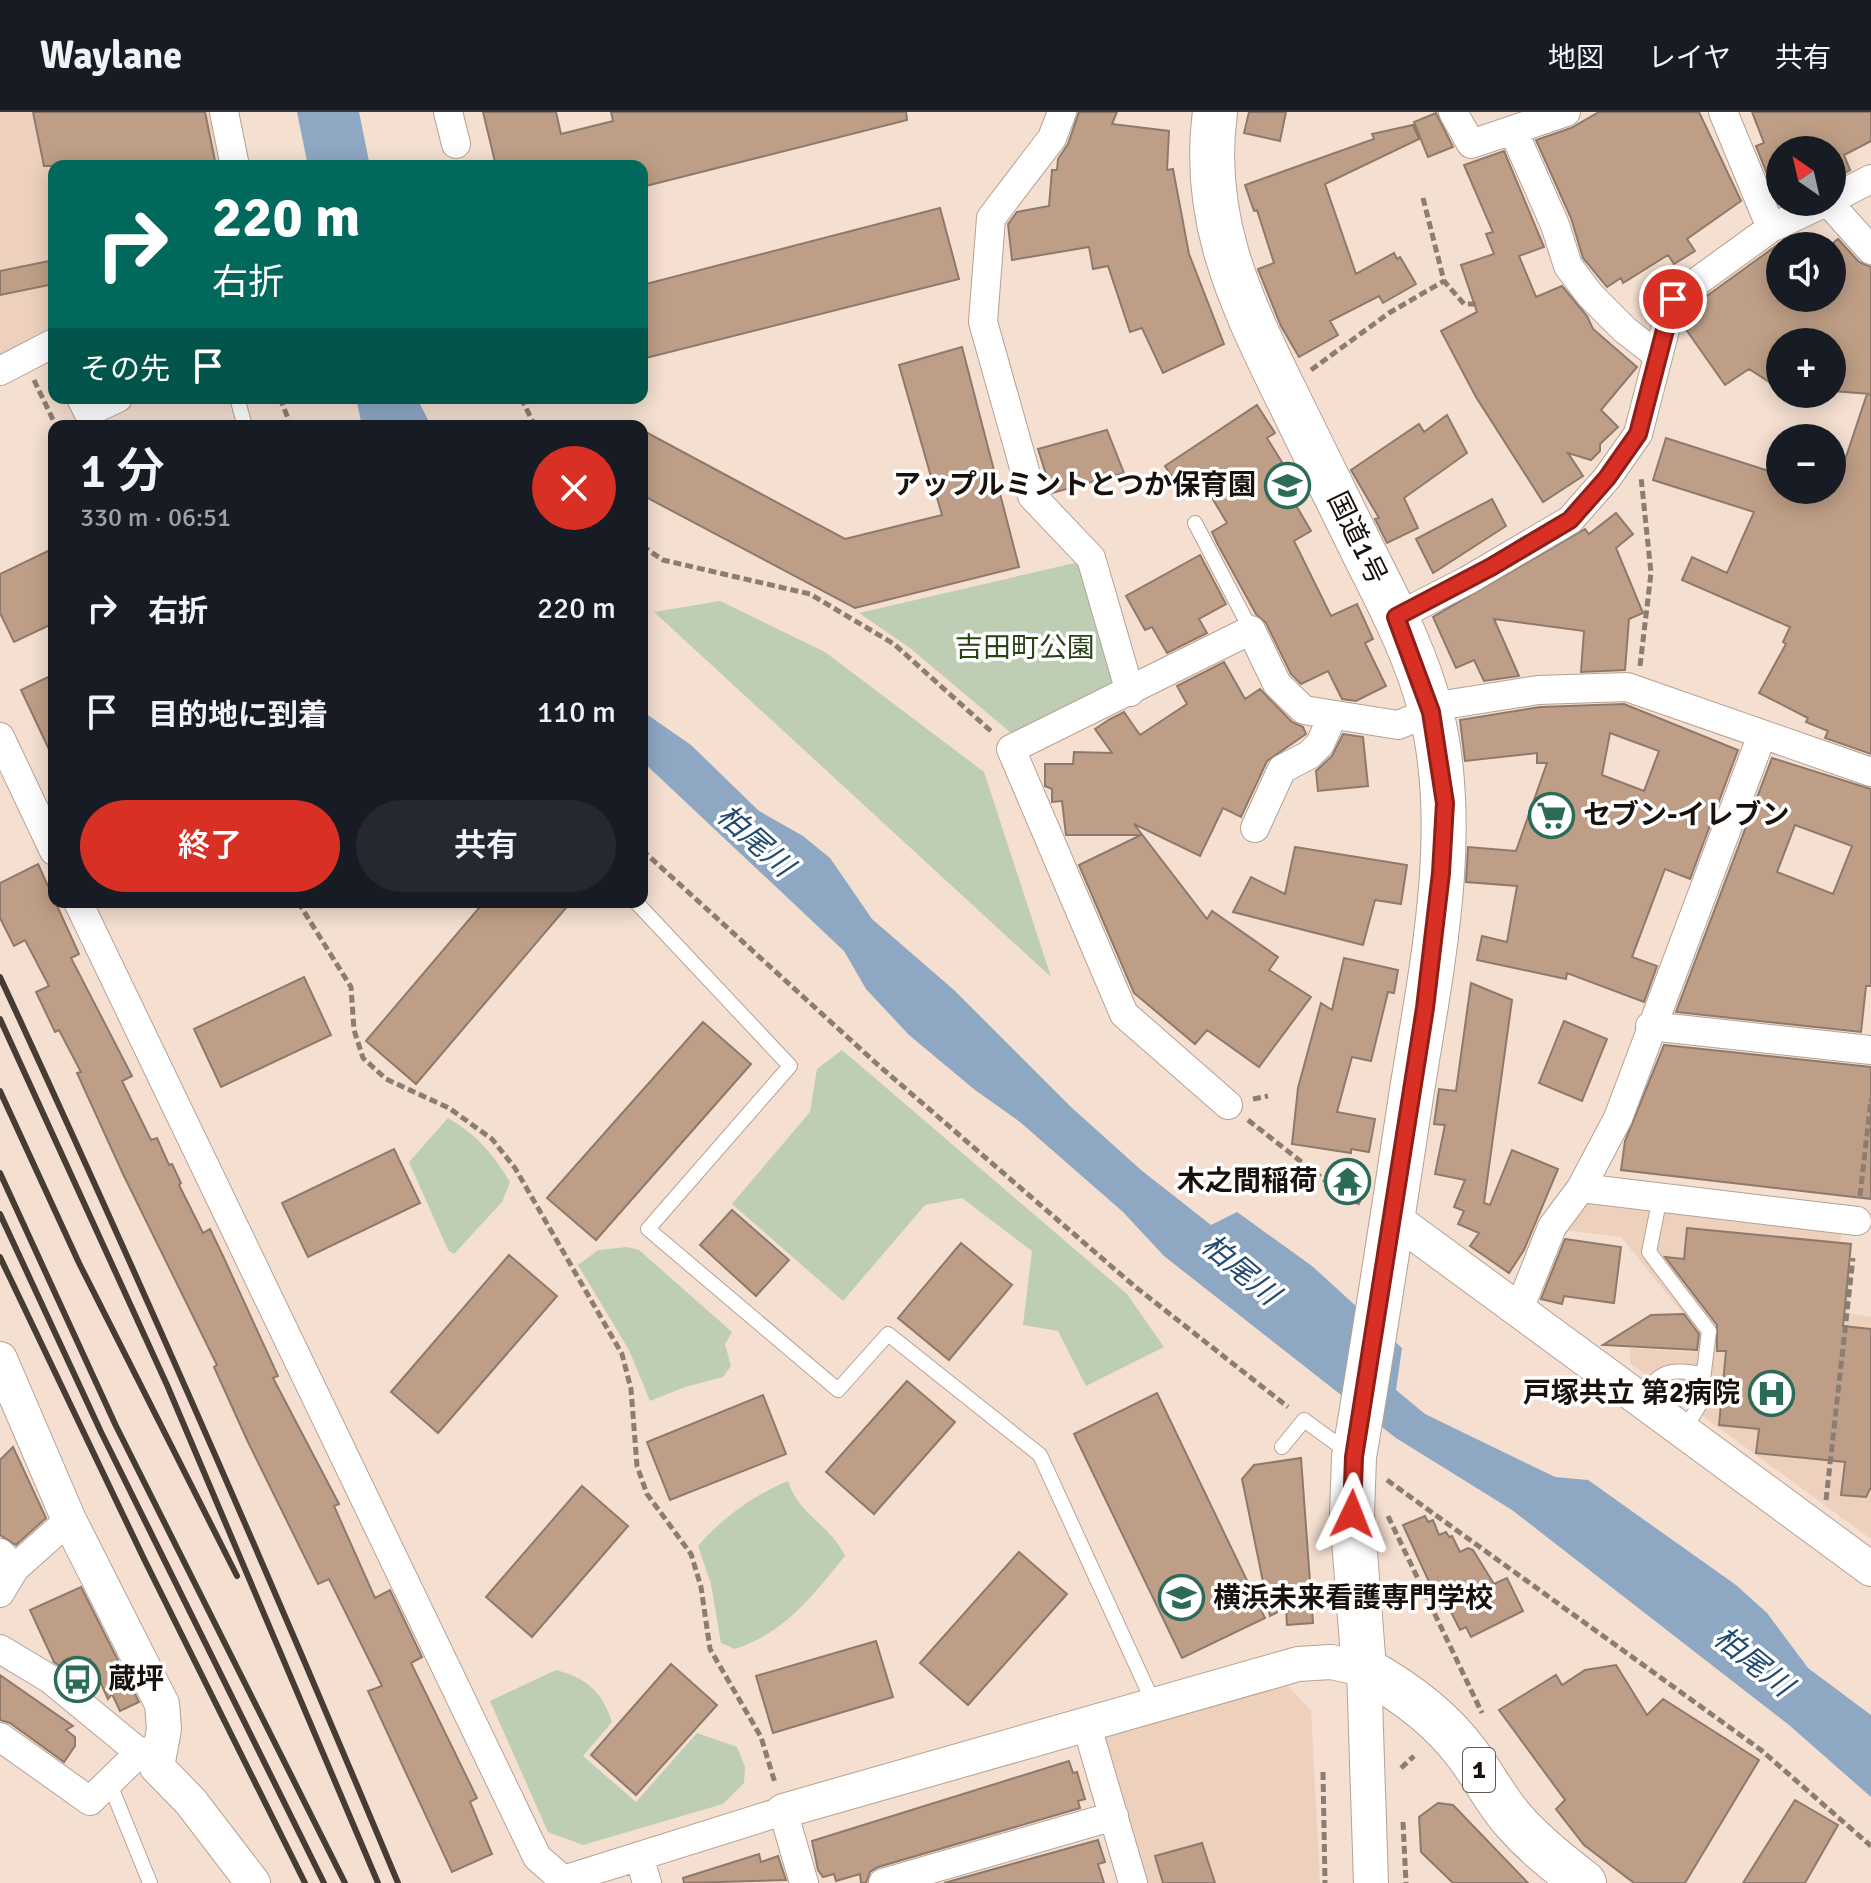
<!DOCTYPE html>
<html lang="ja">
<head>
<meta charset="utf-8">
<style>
	:root { --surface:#171b24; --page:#242831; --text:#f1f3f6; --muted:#9ea1a6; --line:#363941; --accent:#d93025 }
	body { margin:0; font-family:Signika,"Noto Sans JP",sans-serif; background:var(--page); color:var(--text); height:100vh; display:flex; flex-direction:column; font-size:30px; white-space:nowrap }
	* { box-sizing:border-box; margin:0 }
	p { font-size:26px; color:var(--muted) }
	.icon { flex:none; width:44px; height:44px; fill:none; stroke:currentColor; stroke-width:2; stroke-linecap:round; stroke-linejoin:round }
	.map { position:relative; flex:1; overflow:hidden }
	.panel { position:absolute; left:48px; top:308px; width:600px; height:488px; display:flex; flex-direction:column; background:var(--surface); border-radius:16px; box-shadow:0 4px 20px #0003 }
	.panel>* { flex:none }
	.hud { position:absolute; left:48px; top:48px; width:600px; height:244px; border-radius:16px; box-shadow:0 4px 20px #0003; background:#00695c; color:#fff; overflow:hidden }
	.needle { width:52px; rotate:326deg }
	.buttons { position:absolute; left:1766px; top:24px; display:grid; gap:16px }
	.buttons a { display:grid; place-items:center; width:80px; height:80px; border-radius:50%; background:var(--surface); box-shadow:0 4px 20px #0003; font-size:40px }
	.pin { position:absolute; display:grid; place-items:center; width:68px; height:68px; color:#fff; margin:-34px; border:4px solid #fff; border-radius:50%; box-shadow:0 2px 8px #0007 }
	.me { position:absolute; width:88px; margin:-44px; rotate:2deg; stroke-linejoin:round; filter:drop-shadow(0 0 6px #0008) }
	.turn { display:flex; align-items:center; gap:28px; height:168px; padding:0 32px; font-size:36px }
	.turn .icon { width:104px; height:104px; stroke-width:2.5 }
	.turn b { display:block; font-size:56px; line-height:68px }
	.then { display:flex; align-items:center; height:76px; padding:0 32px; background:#0003; gap:16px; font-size:30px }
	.round { display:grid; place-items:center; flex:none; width:84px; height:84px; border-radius:42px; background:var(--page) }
	.overview { display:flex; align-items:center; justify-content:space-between; height:136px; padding:0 32px }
	h1 { font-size:48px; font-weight:600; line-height:60px }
	.cta { display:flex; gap:16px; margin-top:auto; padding:16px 32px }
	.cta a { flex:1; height:92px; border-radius:48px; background:var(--accent); color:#fff; font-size:32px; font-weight:600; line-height:92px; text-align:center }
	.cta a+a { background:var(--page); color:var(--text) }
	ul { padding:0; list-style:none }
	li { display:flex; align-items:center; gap:24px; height:104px; padding:0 32px }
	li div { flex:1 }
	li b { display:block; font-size:30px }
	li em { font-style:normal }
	header { display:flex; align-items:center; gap:48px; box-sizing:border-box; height:112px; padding:0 40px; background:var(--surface); border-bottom:2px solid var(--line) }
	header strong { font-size:38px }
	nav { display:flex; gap:44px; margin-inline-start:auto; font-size:28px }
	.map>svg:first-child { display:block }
	.built { fill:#edd1bd }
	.green { fill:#bdceb5 }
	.water { fill:#8ea8c4 }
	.building { fill:#be9e86; stroke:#8d7a6c; stroke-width:2; fill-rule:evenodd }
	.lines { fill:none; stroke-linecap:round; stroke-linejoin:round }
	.service-casing { stroke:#b6a294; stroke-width:16 }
	.minor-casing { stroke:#b6a294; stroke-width:30 }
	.tertiary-casing { stroke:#b6a294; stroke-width:36 }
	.trunk-casing { stroke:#b6a294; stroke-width:46 }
	.path { stroke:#8b7d72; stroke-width:5; stroke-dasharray:8 4; stroke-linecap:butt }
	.service { stroke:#fff; stroke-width:14 }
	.minor { stroke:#fff; stroke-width:28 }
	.tertiary { stroke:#fff; stroke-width:34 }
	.trunk { stroke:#fff; stroke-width:44 }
	.rail { stroke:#463c34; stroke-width:6 }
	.route-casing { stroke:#8d1f18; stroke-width:20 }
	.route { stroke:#d93025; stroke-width:14 }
	.labels { text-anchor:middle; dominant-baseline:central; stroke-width:7; stroke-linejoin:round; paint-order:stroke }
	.shield { fill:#fff; stroke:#5e5955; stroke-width:2 }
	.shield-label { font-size:26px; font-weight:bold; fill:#19120c }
	.poi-label { font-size:28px; font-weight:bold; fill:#19120c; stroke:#fff; text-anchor:end }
	.street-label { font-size:28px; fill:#19120c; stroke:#fff }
	.park-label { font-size:28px; fill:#284416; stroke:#fff }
	.water-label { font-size:30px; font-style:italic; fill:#244b72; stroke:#fff }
</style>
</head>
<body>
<header>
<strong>Waylane</strong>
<nav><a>地図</a><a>レイヤ</a><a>共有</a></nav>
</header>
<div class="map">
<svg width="1871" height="1771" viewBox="0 0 1871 1771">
	<rect width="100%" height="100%" fill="#f4dfd0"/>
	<path class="built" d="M0,0H212L222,54H54V218L0,246Z
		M1593,1086L1832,1112L1841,1123L1838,1157L1852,1159L1848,1201L1871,1205V1427L1630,1251V1236L1693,1240L1696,1218L1621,1125L1565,1118L1580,1092Z
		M1284,1570L1311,1598L1320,1771H1141L1098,1625Z"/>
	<path class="green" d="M1079,450L1117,577L1011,621L910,536L859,501Z
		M720,489L825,540L984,660L1051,865L654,500Z
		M842,938L1127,1182L1164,1235L1086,1274L1058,1219L1023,1213L1032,1139L962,1086L925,1093L843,1189L732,1092L810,1000L817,957Z
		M448,1006C477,1023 493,1042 510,1070L502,1090L454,1142L448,1138L409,1050Z
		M627,1135L639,1138L732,1220L725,1232L731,1254L723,1265L685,1275L650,1289L629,1238L578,1153L598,1138Z
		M788,1369C799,1404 830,1412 845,1444C813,1483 785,1521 735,1537L721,1531L711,1472L698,1434C721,1407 754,1383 788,1369Z
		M556,1558C586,1566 602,1579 612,1610L583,1644L636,1690L697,1621L737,1635L745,1655L744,1671L723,1692L583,1733L548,1720L490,1589Z"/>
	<path class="water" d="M297,0H359L370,54H308Z
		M356,286H417L431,314H362Z
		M642,599L691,633L759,699L803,724L830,746L872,807L954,878L1071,995L1141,1058L1211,1113L1237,1100L1312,1154L1402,1236L1396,1278L1425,1302L1555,1365L1588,1368L1736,1473L1767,1501L1808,1556L1871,1603V1685L1789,1613L1512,1398L1396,1326L1164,1144L1123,1100L1020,1010L975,978L909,923L866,877L844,839L642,649Z"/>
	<path class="building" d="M33,0H205L215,49L192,54H44Z
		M483,0H556L561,22L613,9L611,0H906L907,8L642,75V54H496Z
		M1079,0H1117L1112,12L1169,19L1167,58L1173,57L1189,142L1224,232L1163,261L1142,216L1130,220L1108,154L1093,157L1089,135L1012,148L1008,112L1017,100L1049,94L1052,58H1057L1058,47L1068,32Z
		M1249,0H1286L1280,29L1244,21Z
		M1599,0H1699L1741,89L1687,127L1695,139L1674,152L1668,143L1623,171L1621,166L1607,175L1583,146L1571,106L1536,28L1571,16Z
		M1752,0H1871V29L1844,43L1850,58L1832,68V38H1780V68L1771,72L1756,34L1764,31Z
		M1436,1L1453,35L1428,45L1414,10Z
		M1413,13L1419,27L1325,72L1356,162L1394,141L1397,147L1400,145L1416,172L1383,191L1379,184L1330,209L1338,223L1299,245L1281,214L1258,157L1274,151L1257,98L1254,99L1245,73L1374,27L1372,22Z
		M1504,39L1544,135L1519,144L1536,185L1562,174L1587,204L1593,217L1637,255L1601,298L1618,315L1600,332V339L1591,348L1568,341L1583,364L1543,390L1476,285L1441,219L1477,200L1461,153L1494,142L1486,122L1493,120L1464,53Z
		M940,96L959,167L642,247V173Z
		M1838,127L1859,150L1871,155V282L1832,279L1835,230H1780V277L1749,257L1725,273L1685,216L1704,186L1780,131V186L1832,187V132Z
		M54,148V172L0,183V159Z
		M962,235L1019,455L855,496L642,383V318L845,427L942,403L899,253Z
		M1867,282L1871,283V642L1825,626L1828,619L1806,610L1808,606L1759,581L1786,532L1783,530L1790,515L1682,468L1692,445L1727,461L1754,400L1653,368L1666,326L1775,361L1773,369L1780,371V378H1835Z
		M1257,293L1275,321L1267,326L1296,373L1287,378L1311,419L1294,429L1331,504L1357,492L1373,527L1365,531L1386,574L1356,589L1342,587L1328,559L1301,572L1291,562L1266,511L1256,502L1218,433L1212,420L1227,411L1202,369L1183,381L1165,354Z
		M1447,303L1467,341L1404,386L1418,416L1387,431L1375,407L1379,406L1351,358L1419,312L1424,320Z
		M1107,318L1124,361L1052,381L1038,337Z
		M1492,387L1506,414L1433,461L1416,427Z
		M1616,401L1633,422L1616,436L1643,501L1629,507L1625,558L1581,560L1584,519L1494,507L1519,564L1484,569L1474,548L1456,556L1433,505L1585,417L1589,422Z
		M54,436V511L14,530L0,501V462Z
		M1200,443L1226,492L1199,507L1207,521L1167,541L1152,515L1145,518L1126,484Z
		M1224,550L1245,587L1260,577L1292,610L1303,615L1306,622L1267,649L1241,705L1223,696L1200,744L1134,712L1207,807L1212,799L1278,845L1269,858L1311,885L1259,955L1207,918L1195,932L1134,881L1079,753L1141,723H1066L1062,689L1052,690V677L1045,674V652H1073L1074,640L1112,641L1095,617L1110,607L1124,600L1140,623L1187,592L1177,574Z
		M48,565L54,577V648L21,578Z
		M1624,592L1738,638L1690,767L1665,757L1632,845L1657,854L1644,890L1567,861L1566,867L1477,848L1482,824L1507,830L1517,774L1466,770L1468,735L1516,739L1547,651H1537V641L1465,649L1460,608L1540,595ZM1610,621L1659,639L1644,679L1602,663Z
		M1343,622L1363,625L1368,674L1318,679L1316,659L1332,644Z
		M1772,646L1871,677V874H1866L1861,920L1676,900ZM1795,713L1852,734L1833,782L1777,760Z
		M1295,735L1407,753L1401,792L1375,788L1363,833L1233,800L1251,765L1285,782Z
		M38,752L79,842L71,846L132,964L122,969L151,1028L157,1026L169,1053L172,1052L181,1071L179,1073L203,1121L210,1117L223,1144L278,1264L273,1266L339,1392L334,1394L375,1486L390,1478L422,1545L411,1551L477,1686L470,1690L492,1742L452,1760L368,1579L382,1574L329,1467L318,1472L248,1330L214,1255L217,1253L123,1062L77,961L81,960L59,918L55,920L36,880L49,874L25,828L14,834L0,806V771Z
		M484,790H571L416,972L366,929Z
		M1344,846L1398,858L1394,881L1388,880L1371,949L1352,945L1337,1000L1375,1007L1369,1040L1351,1037V1041L1292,1032L1298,976L1321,891L1332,898Z
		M304,865L331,923L221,975L194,917Z
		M1471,871L1512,888L1484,1091L1490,1093L1512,1038L1558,1057L1524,1138L1509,1161L1470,1134L1479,1121L1458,1112L1464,1099L1454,1095L1465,1068L1435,1062L1445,1013L1434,1012L1439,977L1456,979Z
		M1564,909L1607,927L1582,989L1539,971Z
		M703,910L751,952L596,1128L547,1086Z
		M1664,933L1871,955V1087L1621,1058L1625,1029Z
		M394,1037L420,1091L308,1145L282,1091Z
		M732,1098L789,1148L756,1184L700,1133Z
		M1687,1116L1851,1132L1843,1214L1871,1217V1375L1866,1385L1841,1383L1845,1350L1756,1341L1759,1317L1719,1313L1726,1239H1717V1213L1665,1145L1684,1147Z
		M1565,1127L1621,1135L1614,1191L1564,1184L1562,1192L1541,1187Z
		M961,1131L1012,1173L949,1248L898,1206Z
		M509,1143L557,1184L438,1321L391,1280Z
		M1684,1202L1699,1222L1697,1238L1603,1233L1651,1203Z
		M907,1269L955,1310L874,1402L826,1360Z
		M1157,1281L1265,1506L1182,1546L1074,1322Z
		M763,1283L786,1342L670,1388L647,1330Z
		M13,1335L46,1406L16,1433L0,1423V1348Z
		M1301,1346L1313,1511L1287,1513L1286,1496L1270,1504L1242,1367L1254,1353Z
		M582,1374L628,1414L532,1525L486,1485Z
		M1425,1404L1428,1410L1433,1408L1439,1423L1446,1420L1449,1425L1452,1424L1460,1440L1468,1436L1473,1438L1494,1472L1507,1466L1523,1499L1471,1525L1466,1515L1460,1518L1447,1492L1441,1496L1403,1413Z
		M1019,1440L1067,1482L968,1593L920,1551Z
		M81,1475L139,1590L120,1599L112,1582L108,1587L90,1547L66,1558L54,1550L30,1498Z
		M876,1529L893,1585L773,1621L756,1564Z
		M671,1552L717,1593L636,1683L591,1643Z
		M1616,1553L1647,1603L1663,1587L1759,1648L1685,1771H1634L1584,1733L1556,1697L1565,1688L1499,1598L1556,1563L1562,1573L1585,1558Z
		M0,1563L73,1614L66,1618L75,1625V1634L64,1650L10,1611L0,1608Z
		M1069,1649L1073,1661L1077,1660L1085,1687L1078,1689L1080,1696L878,1755L870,1760L866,1771H861L860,1762L836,1769L834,1762L823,1765L818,1758L812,1729Z
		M1795,1688L1838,1713L1805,1771H1743Z
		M1438,1691L1453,1693L1528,1771H1453L1421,1740L1419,1705Z
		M1098,1728L1105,1750L1098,1752L1104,1771H944Z
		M1202,1731L1215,1771H1163L1155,1744Z
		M759,1742L761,1750L778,1744L786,1768L684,1771L683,1766Z"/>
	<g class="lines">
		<defs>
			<path id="service" d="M237,286L245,314
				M1195,411L1251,518
				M636,790L790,954L648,1117L838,1278L888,1222L1040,1343L1154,1592
				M1660,1085L1649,1140L1709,1219L1700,1292L1684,1318
				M1641,1286C1662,1257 1668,1257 1703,1262
				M1282,1335L1304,1308L1348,1340
				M109,1670L150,1771"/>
			<path id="minor" d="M224,0L235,54
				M448,0L456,32
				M1062,0L1052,26L991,106L983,210L1032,384L1091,446L1130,580
				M1453,0L1471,32L1566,0
				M1723,0L1771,116
				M1513,18L1555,113L1568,154L1590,183L1625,218L1656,242
				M1832,87L1871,67
				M1828,90L1871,138
				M0,259L54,231
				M81,286L88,300L118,286
				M1396,505L1468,468L1570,408L1607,366L1638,322L1673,187L1771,116L1826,90
				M0,625L54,739
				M1255,716L1282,657L1309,643L1320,632L1333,603
				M78,790L537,1745L563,1768L783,1699L804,1771
				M1650,914L1871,938
				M1228,993L1124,902L1011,637L1251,518L1277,572L1304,598L1398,613L1450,592L1538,578L1627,575L1871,660
				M1581,1076L1857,1109
				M1518,1200L1552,1115L1581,1076L1618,1006L1762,623
				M0,1441L15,1456L0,1481
				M15,1456L69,1408
				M0,1537L50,1567L157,1655
				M1086,1611L1133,1771
				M0,1625L90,1689L141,1639
				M639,1744L647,1771
				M883,1771L1114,1704"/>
			<path id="tertiary" d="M1392,1105L1871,1457
				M0,1247L69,1408L162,1592L164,1617L157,1655L191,1690L253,1771
				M783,1699L1298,1552L1331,1550L1364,1557L1371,1771"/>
			<path id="trunk" d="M1215,0C1201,103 1238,184 1282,274C1310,331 1338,388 1366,445C1391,494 1418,547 1431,600C1462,724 1429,867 1410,991C1392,1109 1374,1228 1354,1345L1352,1402L1364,1557C1404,1579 1441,1606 1468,1643C1484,1664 1496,1689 1514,1709C1535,1733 1559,1752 1584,1771"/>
		</defs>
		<use href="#service" class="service-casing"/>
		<use href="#minor" class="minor-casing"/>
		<use href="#tertiary" class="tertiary-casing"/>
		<use href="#trunk" class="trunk-casing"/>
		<path class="path" d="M1423,86L1444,169L1464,192H1480
			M1311,258L1389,201L1444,169
			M34,268L56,314
			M280,286L291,314
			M521,286L535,314
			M642,434L663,448L810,482L894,532L993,621
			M1640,554L1651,461L1641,365
			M642,738L877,952L1133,1173L1288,1295
			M298,790L351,875L354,918L363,946L386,967L449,996L492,1027L515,1056L622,1242L631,1277L637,1354L647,1382L691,1442L701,1475L710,1537L761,1625L775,1671
			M1253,987L1268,984
			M1248,1008L1345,1084L1362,1092
			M1860,1084L1871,987
			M1387,1368L1761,1638L1871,1734
			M1826,1388L1853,1146
			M1388,1404L1482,1601
			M1401,1656L1414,1644
			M1323,1660L1325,1771
			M1403,1710L1406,1771"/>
		<use href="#service" class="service"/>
		<use href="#minor" class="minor"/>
		<use href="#tertiary" class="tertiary"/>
		<use href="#trunk" class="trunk"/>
		<path class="rail" d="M0,865C139,1165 271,1467 398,1771
			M0,907L167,1273L378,1771
			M0,979L79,1151L237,1464
			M0,1061L116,1314L345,1771
			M0,1102L101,1320L324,1771
			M0,1145L145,1449L305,1771"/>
	</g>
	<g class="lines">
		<defs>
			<path id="route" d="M1352,1402L1354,1345L1425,896L1441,761L1445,691L1431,600L1396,505L1491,455L1570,408L1607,366L1638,322L1673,187"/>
		</defs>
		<use href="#route" class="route-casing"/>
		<use href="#route" class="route"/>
	</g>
	<defs>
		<symbol id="school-ring" viewBox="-11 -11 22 22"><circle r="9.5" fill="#fff" stroke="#2b6b58" stroke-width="1.5"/><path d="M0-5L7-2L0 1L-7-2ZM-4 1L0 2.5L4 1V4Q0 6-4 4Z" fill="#2b6b58"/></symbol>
		<symbol id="supermarket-ring" viewBox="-11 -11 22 22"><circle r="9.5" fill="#fff" stroke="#2b6b58" stroke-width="1.5"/><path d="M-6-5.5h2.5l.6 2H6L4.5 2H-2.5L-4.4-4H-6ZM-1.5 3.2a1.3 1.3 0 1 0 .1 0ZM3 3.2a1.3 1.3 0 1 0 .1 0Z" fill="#2b6b58"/></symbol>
		<symbol id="temple-ring" viewBox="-11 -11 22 22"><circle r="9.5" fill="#fff" stroke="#2b6b58" stroke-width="1.5"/><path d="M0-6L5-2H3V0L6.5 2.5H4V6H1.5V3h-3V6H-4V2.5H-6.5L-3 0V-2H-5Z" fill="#2b6b58"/></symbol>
		<symbol id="hospital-ring" viewBox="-11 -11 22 22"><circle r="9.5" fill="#fff" stroke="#2b6b58" stroke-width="1.5"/><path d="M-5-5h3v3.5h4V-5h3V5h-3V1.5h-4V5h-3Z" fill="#2b6b58"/></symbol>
		<symbol id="university-ring" viewBox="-11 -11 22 22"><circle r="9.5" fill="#fff" stroke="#2b6b58" stroke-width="1.5"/><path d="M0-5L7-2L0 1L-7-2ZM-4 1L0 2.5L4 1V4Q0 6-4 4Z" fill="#2b6b58"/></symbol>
		<symbol id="bus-ring" viewBox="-11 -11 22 22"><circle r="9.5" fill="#fff" stroke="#2b6b58" stroke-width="1.5"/><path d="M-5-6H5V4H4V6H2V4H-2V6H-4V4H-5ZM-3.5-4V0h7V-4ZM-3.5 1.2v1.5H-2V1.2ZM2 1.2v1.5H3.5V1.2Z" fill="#2b6b58"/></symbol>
	</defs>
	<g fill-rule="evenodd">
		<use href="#school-ring" x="1262" y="348" width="51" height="51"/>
		<use href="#supermarket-ring" x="1526" y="678" width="51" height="51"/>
		<use href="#temple-ring" x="1322" y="1044" width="51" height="51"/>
		<use href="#hospital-ring" x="1746" y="1256" width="51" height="51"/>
		<use href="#university-ring" x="1156" y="1460" width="51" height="51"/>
		<use href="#bus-ring" x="52" y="1542" width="51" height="51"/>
	</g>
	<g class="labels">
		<rect class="shield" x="1463" y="1636" width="32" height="44" rx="6"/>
		<g class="shield-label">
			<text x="1479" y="1658">1</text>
		</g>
		<g class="poi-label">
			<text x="1256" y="373">アップルミントとつか保育園</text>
			<text x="1583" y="703" text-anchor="start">セブン-イレブン</text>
			<text x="1317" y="1069">木之間稲荷</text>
			<text x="1740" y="1281">戸塚共立 第2病院</text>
			<text x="1213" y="1486" text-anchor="start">横浜未来看護専門学校</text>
			<text x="108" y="1567" text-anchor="start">蔵坪</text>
		</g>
		<g class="street-label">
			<text transform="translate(1357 426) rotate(64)">国道1号</text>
		</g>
		<g class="park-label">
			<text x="1025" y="536">吉田町公園</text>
		</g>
		<g class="water-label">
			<text transform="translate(755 729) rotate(42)">柏尾川</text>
			<text transform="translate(1240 1158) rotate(40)">柏尾川</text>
			<text transform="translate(1753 1550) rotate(39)">柏尾川</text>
		</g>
	</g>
</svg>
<div class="buttons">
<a><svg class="needle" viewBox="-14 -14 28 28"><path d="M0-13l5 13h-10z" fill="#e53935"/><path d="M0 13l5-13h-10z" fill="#9ea1a6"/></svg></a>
<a><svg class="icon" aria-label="sound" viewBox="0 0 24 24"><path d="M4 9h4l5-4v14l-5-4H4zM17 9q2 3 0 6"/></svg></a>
<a>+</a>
<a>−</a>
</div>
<div class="pin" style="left:1673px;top:187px;background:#d93025"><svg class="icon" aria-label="arrive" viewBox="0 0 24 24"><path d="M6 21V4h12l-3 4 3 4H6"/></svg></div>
<svg class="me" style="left:1352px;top:1402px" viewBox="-20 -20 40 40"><path d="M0-17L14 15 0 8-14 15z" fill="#d93025" stroke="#fff" stroke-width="4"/></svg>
<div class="hud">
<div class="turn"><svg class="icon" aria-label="right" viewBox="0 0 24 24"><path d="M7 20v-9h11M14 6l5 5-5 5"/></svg><div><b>220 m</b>右折</div></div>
<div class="then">その先<svg class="icon" aria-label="arrive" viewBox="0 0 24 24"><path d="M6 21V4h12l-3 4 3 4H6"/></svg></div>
</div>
<section class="panel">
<div class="overview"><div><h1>1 分</h1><p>330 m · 06:51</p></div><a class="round" style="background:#d93025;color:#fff"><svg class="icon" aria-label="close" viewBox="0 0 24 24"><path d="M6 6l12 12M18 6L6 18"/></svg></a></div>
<ul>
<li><svg class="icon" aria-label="right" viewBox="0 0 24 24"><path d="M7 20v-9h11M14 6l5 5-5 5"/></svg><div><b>右折</b></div><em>220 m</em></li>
<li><svg class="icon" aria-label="arrive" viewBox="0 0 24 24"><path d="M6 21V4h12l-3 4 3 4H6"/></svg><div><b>目的地に到着</b></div><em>110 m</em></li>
</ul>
<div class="cta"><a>終了</a><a>共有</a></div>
</section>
</div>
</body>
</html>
